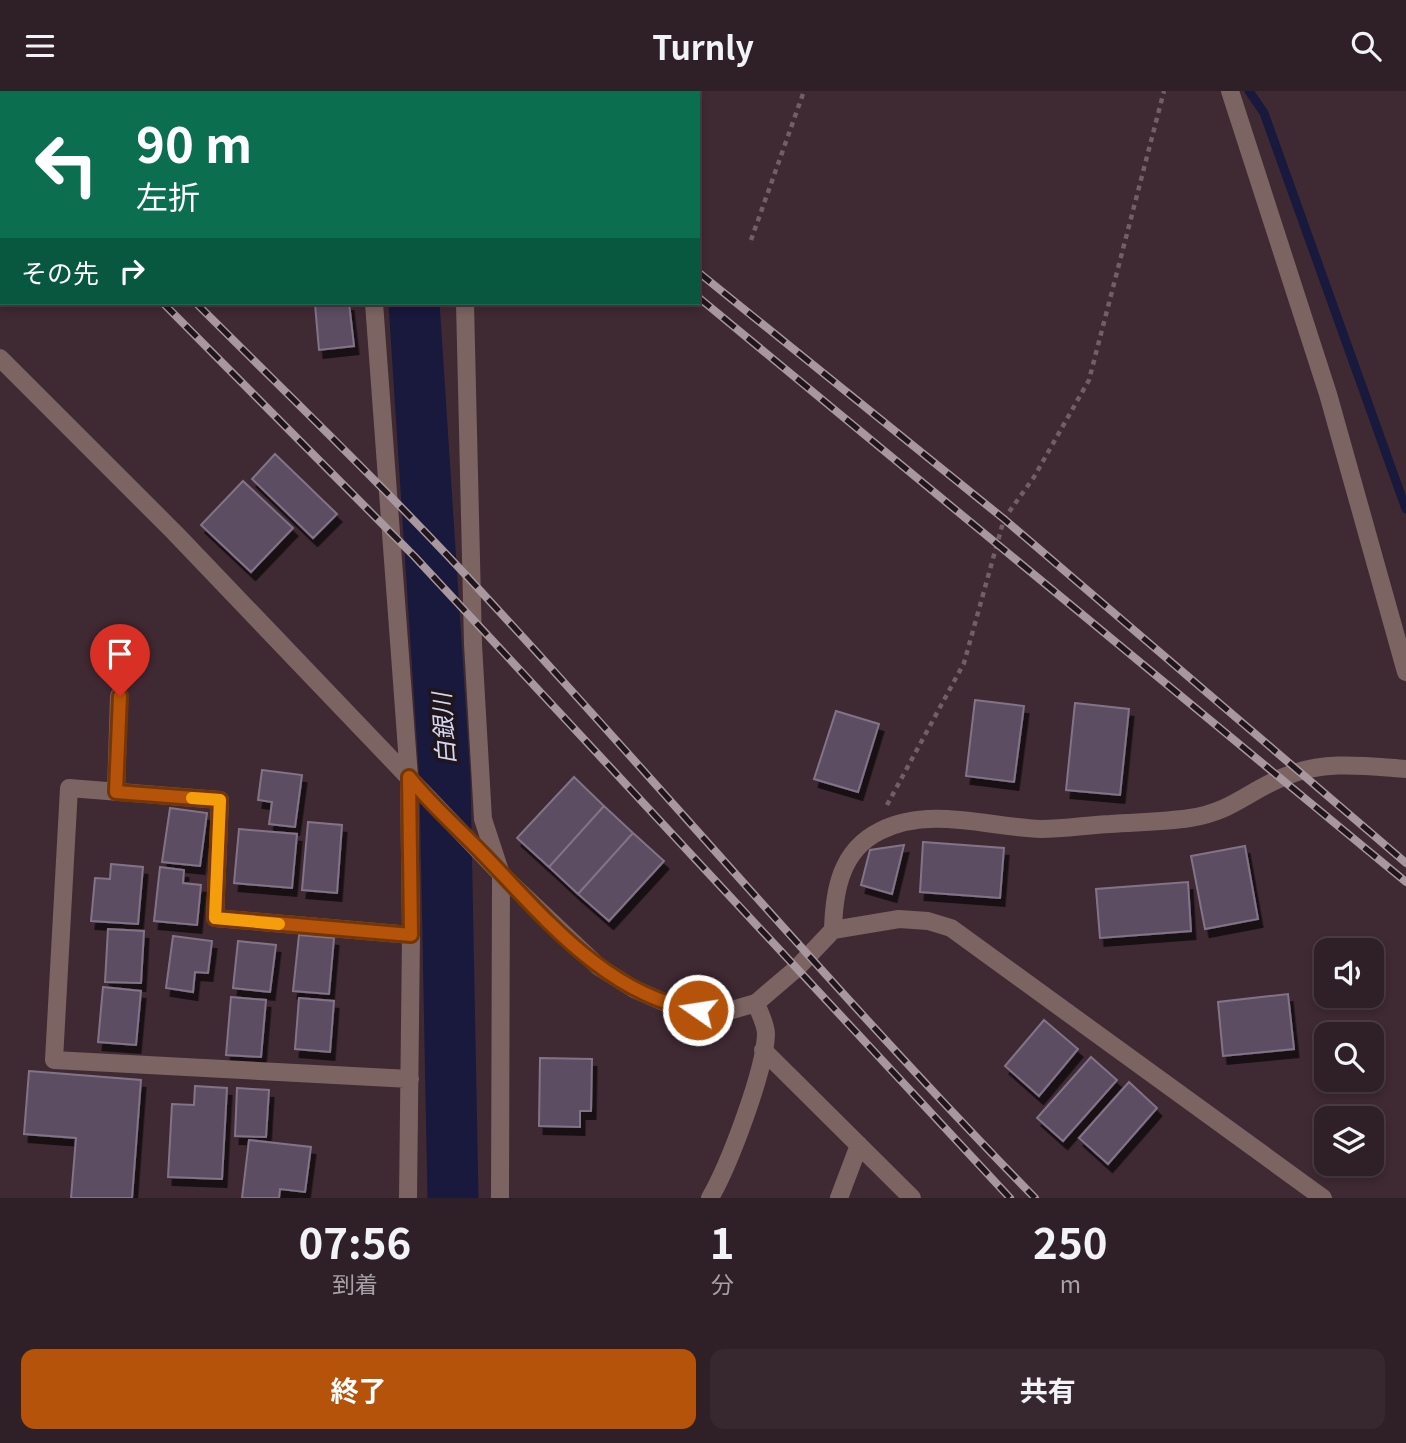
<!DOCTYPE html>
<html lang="ja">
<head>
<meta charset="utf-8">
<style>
	:root { --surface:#2f1f26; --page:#37272e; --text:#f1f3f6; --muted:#a7a2a7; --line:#4a3d43; --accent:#b45309 }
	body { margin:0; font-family:Georgia,"Noto Sans JP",serif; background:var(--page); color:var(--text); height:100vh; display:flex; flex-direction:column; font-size:26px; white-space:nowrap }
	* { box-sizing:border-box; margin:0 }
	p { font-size:23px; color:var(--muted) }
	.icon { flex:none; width:38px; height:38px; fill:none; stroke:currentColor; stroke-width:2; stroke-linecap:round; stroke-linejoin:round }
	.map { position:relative; height:1107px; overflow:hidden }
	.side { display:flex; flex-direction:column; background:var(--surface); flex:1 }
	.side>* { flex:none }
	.hud { position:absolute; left:0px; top:0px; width:700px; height:214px; box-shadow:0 4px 10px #0003,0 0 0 2px var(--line); background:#0b6e4f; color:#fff; overflow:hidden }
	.buttons { position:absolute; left:1314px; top:847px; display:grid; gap:14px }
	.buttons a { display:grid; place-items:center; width:70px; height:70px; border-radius:14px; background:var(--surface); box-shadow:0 4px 10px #0003,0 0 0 2px var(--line); font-size:35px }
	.pin { position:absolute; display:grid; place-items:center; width:60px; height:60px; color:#fff; margin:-72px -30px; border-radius:50% 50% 50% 0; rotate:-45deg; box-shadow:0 0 7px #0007 }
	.pin .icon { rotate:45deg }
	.me { position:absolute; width:77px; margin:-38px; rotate:283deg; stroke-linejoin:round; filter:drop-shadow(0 0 5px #0008) }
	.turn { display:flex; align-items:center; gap:24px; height:147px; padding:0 21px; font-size:32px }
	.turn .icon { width:91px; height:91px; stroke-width:2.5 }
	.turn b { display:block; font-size:49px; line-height:60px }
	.then { display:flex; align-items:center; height:66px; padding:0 21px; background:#0003; gap:14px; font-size:26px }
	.eta { display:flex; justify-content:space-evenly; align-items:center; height:119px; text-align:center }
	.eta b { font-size:42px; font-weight:700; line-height:49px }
	.action { display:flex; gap:14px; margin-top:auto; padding:14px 21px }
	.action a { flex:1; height:80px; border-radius:14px; background:var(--accent); color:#fff; font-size:28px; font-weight:700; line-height:80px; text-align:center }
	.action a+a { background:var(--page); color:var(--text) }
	header { display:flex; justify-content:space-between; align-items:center; height:91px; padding:0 21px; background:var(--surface); font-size:32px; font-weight:700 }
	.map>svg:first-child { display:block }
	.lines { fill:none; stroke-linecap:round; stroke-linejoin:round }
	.stream { stroke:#19183d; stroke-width:9 }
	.river { stroke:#19183d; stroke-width:51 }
	.building { fill:#5c4d62; stroke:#837389; stroke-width:2; filter:url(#shadow) }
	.path { stroke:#725e67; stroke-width:4.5; stroke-dasharray:5 5; stroke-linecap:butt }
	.minor { stroke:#7b6461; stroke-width:18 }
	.rail-casing { stroke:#a9979f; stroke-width:8 }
	.rail { stroke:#1f151a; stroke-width:5; stroke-dasharray:16; stroke-linecap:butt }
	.route-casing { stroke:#753606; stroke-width:18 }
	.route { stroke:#b45309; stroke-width:12 }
	.slow { stroke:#f59e0b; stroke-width:12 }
	.labels { text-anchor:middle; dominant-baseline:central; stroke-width:7; stroke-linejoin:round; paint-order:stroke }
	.water-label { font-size:24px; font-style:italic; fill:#d3d6f2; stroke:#1f151a }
</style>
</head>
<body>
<header><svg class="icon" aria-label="menu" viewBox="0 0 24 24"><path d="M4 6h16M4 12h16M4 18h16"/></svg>Turnly<svg class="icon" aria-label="search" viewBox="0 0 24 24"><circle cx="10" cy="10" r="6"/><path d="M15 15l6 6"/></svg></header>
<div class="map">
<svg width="1406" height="1107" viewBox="0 0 1406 1107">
	<defs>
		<filter id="shadow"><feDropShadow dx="4.5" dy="8" stdDeviation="0" flood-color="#0009"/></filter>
	</defs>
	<rect width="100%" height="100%" fill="#3f2933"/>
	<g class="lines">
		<path class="stream" d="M1249,0L1264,22L1406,418"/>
		<path class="river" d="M400,0V2
			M414,212L445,690L453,1107"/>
	</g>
	<path class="building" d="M349,212L354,255L319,259L315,213Z
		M275,363L337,423L313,447L252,388Z
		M243,390L293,437L251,481L201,434Z
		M975,609L1024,615L1014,691L966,685Z
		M1075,612L1129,618L1120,704L1066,699Z
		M836,620L879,633L858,701L814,688Z
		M262,679L302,684L295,736L269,733L272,711L258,709Z
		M574,686L604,715L549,776L517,747Z
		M604,715L633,742L578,803L549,776Z
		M170,717L207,722L200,775L162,771Z
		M308,731L342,734L337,802L302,799Z
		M239,738L297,743L292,797L234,792Z
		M633,742L664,770L609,830L578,803Z
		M923,751L1004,757L1000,807L920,801Z
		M904,754L892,803L861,794L870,759Z
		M1245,755L1258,828L1205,838L1191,765Z
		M111,773L143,776L138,833L91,830L95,787L110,788Z
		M160,776L184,779L183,792L201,794L197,834L154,830Z
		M1188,791L1191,840L1100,847L1096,798Z
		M108,838L144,840L141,892L105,891Z
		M299,844L334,847L329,903L293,900Z
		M173,845L212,850L208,882L195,881L193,901L166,897Z
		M238,850L276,854L270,901L233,897Z
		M103,896L141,900L136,954L98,951Z
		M1288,903L1294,958L1223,965L1218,911Z
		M231,906L266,909L261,966L226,964Z
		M299,907L334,910L330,961L295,958Z
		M1044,929L1078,958L1039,1005L1005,975Z
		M1091,966L1117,989L1063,1050L1037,1027Z
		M540,967L592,968L591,1020H580V1036L539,1035Z
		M29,980L141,989L132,1107H71L76,1047L24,1043Z
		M1129,991L1157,1017L1108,1073L1079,1047Z
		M195,995L227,997L222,1088L168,1086L172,1013L194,1014Z
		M237,997L269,999L266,1046L235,1045Z
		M249,1049L311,1056L305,1101L280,1098L279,1107H242Z"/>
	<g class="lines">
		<path class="path" d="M751,149L804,0
			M887,714L964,572L1004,428L1034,386L1089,289L1164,0"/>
		<path class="minor" d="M363,0V2
			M456,0V2
			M1230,0L1328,303L1406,581
			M374,212L409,686L411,844L408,1107
			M465,212L473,553L483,728L501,783L500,1107
			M0,267L175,442L501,783L599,876L634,898L675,916L722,922L756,912L797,877L833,839L899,828L928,830L951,837L1323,1107
			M116,701L119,605
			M833,839C834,799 841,759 880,740C930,715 987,736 1041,738C1064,738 1088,734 1110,733C1136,731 1163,731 1190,727C1232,721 1249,699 1286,685C1325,669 1365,675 1406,678
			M763,959L912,1107
			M410,988L54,969L69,697L220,709L215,827L411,844
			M710,1107C729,1074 765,980 766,943C766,933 759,921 756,912
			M839,1107L859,1054"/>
		<defs>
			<path id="rail" d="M452,0L454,2
				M475,0L477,2
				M0,14L2,16
				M0,55L2,57
				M698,181L1004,428L1406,772
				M698,206L1406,791
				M163,212L414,465L1010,1107
				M196,212C293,309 393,404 486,506C670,705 845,913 1035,1107"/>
		</defs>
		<use href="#rail" class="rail-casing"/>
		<use href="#rail" class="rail"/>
	</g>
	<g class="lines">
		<defs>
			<path id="route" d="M120,605L116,701L220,709L215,827L411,844L409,686C431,714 458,737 483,763C543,825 608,906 698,919"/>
		</defs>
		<use href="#route" class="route-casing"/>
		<use href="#route" class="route"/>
		<path class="slow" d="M192,707L220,709L215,827L279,833"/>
	</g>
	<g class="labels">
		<g class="water-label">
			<text transform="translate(442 638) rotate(-94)">白銀川</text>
		</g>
	</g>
</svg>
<div class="buttons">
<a><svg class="icon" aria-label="sound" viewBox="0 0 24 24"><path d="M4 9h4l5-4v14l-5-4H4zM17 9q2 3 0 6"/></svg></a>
<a><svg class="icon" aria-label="search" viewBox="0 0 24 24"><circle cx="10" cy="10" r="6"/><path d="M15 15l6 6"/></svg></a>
<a><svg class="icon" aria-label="layers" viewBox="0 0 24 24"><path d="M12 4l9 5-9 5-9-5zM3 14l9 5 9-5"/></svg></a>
</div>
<div class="pin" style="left:120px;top:605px;background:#d93025"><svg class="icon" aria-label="arrive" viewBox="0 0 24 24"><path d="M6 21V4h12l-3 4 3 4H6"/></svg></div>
<svg class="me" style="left:698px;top:919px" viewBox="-20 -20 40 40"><circle r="17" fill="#b45309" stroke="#fff" stroke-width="3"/><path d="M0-11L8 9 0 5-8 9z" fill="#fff"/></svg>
<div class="hud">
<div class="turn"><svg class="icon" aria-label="left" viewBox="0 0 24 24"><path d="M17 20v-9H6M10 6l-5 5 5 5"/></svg><div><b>90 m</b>左折</div></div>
<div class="then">その先<svg class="icon" aria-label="right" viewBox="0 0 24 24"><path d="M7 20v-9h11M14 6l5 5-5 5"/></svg></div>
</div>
</div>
<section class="side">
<div class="eta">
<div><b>07:56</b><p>到着</p></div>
<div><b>1</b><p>分</p></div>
<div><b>250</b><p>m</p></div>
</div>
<div class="action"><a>終了</a><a>共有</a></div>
</section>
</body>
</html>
